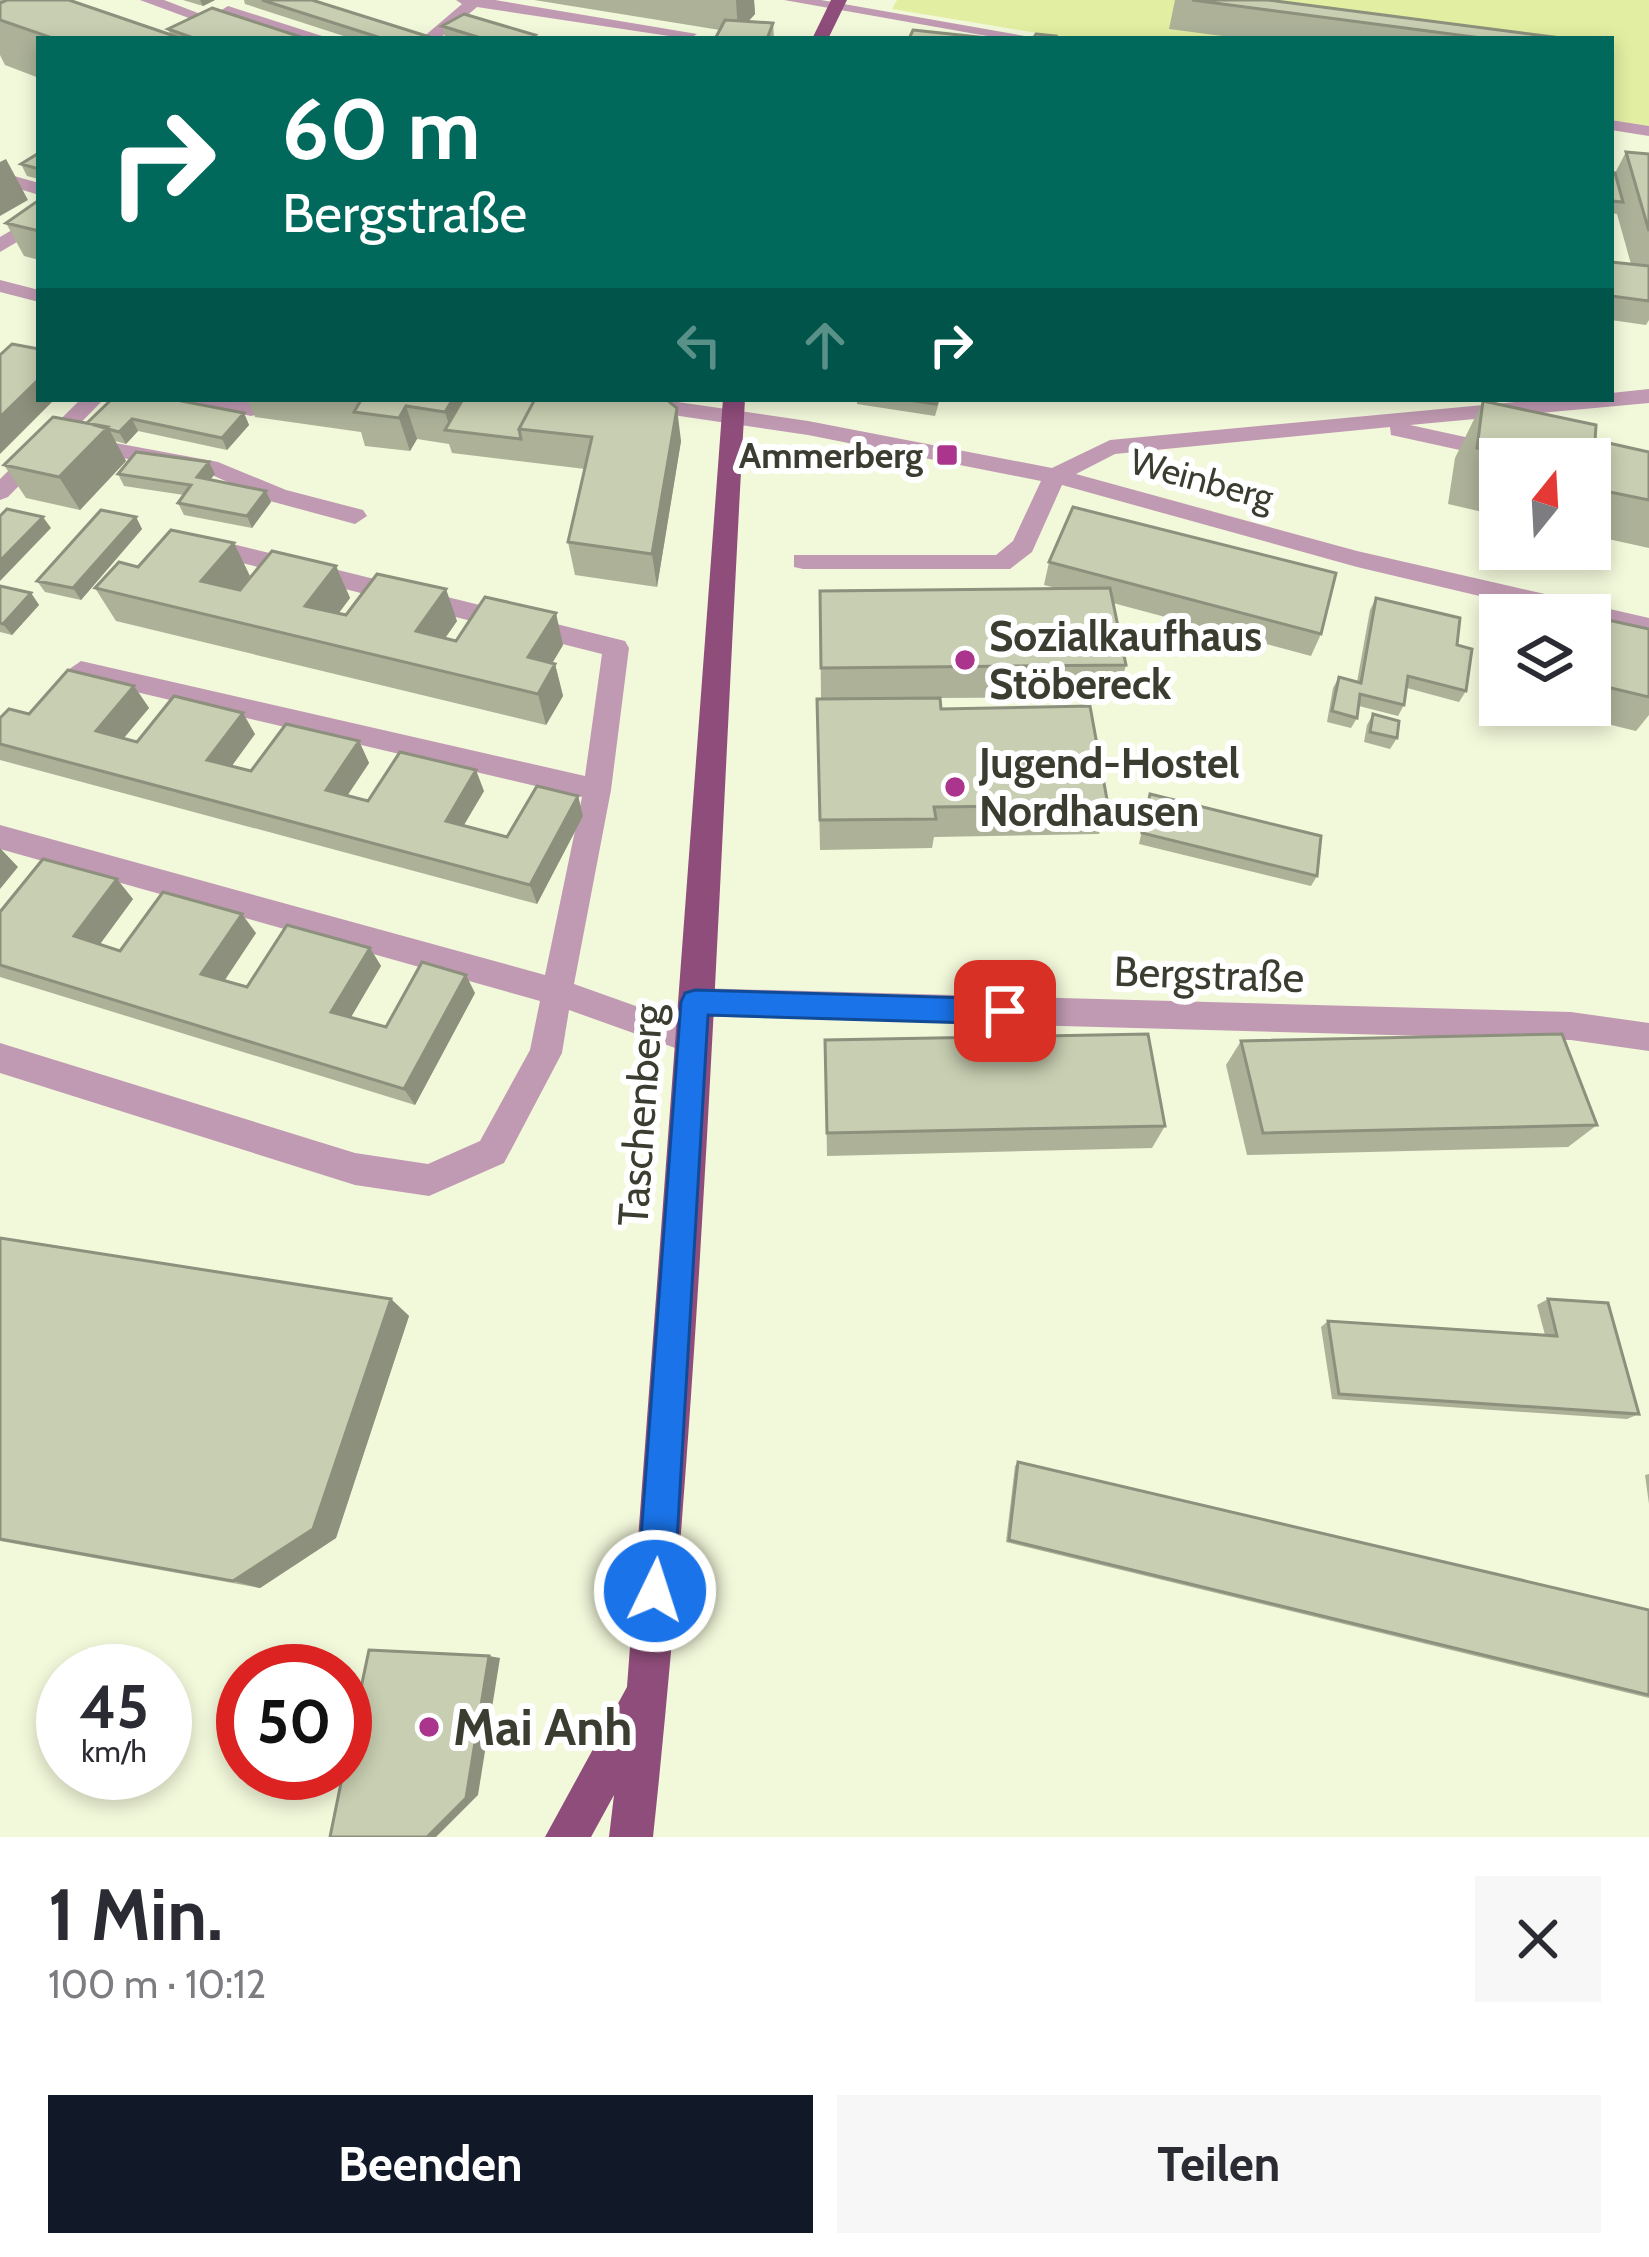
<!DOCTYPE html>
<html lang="de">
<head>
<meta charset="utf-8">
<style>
	:root { --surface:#fff; --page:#f7f7f7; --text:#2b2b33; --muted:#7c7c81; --accent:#111827 }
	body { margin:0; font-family:Cabin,sans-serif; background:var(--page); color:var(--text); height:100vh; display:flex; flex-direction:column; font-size:45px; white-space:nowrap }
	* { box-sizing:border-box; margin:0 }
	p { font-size:39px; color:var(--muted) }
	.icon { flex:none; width:66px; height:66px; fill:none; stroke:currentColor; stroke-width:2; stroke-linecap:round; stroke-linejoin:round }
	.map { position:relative; height:1837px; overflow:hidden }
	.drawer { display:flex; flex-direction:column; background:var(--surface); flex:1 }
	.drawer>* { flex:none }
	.banner { position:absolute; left:36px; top:36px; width:1578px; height:366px; border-radius:0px; box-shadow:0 6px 18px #0003; background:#00695c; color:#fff; overflow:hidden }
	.needle { width:78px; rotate:18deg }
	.buttons { position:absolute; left:1479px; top:438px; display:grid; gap:24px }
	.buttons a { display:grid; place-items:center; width:132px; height:132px; border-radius:0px; background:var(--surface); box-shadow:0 6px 18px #0003; font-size:60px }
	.speed { position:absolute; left:36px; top:1644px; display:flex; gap:24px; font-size:60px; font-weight:700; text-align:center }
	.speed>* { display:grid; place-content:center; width:156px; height:156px; border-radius:50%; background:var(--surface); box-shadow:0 6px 18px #0003; line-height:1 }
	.speed small { font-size:30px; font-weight:400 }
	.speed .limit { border:18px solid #d22; background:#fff; color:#111 }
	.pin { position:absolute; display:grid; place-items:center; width:102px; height:102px; color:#fff; margin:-51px; border-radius:24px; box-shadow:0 6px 18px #0006 }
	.me { position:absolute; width:132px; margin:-66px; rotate:4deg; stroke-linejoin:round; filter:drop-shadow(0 0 9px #0008) }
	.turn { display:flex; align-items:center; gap:42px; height:252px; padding:0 48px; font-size:54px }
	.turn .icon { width:156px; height:156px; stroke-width:2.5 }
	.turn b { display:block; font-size:84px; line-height:102px }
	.lanes { display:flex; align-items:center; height:114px; padding:0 48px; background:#0003; justify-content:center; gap:60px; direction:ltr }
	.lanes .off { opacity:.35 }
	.round { display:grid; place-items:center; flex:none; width:126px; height:126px; border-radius:0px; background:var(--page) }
	.headline { display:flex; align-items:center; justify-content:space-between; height:204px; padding:0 48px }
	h1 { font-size:72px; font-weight:700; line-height:90px }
	.action { display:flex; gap:24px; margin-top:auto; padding:24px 48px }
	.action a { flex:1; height:138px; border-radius:0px; background:var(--accent); color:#fff; font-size:48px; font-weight:700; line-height:138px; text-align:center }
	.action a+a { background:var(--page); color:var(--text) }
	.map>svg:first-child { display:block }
	.green { fill:#e2eea1 }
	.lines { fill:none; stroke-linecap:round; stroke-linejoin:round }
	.minor { fill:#c09ab2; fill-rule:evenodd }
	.major { fill:#8f4d7b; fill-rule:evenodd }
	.wall { fill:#acb198 }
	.shaded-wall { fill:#8c907c }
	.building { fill:#c8ceb1; stroke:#8c907c; stroke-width:3 }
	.route { fill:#1a73e8; stroke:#114b97; stroke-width:3 }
	.poi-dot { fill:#ab358d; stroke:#fff; stroke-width:4.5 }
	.labels { text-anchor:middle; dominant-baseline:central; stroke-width:12; stroke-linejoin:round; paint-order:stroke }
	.far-poi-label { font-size:36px; font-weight:bold; fill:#3b3d31; stroke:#fff; text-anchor:end }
	.far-street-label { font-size:36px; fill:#3b3d31; stroke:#fff }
	.poi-label { font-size:42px; font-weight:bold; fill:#3b3d31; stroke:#fff; text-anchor:start }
	.street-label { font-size:42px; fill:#3b3d31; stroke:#fff }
	.near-poi-label { font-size:51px; font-weight:bold; fill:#3b3d31; stroke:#fff; text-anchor:start }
</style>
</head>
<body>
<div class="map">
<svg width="1649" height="1837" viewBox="0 0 1649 1837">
	<rect width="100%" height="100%" fill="#f2f8da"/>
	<path class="green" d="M897,0H1649V126L1611,120V39H1074L892,9Z"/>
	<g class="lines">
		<path class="minor" d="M140,0H164L211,18L197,21Z
			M456,0H495L697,34L689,39L477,7L439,39H421L462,4Z
			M784,0H821L1042,39H1004Z
			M228,6L322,36L324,39H300L222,14L220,11Z
			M1611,120L1649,126V136L1611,130Z
			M0,172L39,183V195L0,183Z
			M39,214V229L0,252V237Z
			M0,280L39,290V302L0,292Z
			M1649,389V403L1410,425L1534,452L1545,459H1501L1391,435L1390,427L1115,454L1076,474L1357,551L1649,618V636L1590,622V615H1560L1357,567L1062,485L1032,552L1010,569H803L794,567V555H996L1013,541L1041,481L808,435L612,406L601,399H657L808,421L1052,468L1110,440L1547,399H1611V393Z
			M81,399H104L8,497L0,500V479Z
			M193,399H270L259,414L251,416L196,404Z
			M83,437L218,462L286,490L363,510L367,516L355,524L270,501L212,475L75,449L72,444Z
			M200,536L625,641L629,648L611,790L574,984L703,1030L708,1040L703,1050L692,1054L569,1010L562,1053L504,1163L429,1196L355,1185L0,1073V1043L355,1153L428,1164L480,1141L530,1050L540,1001L0,849V825L545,975L582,797L81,679L68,670L81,661L585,776L602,654L191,550V538Z
			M695,988L1571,1012L1649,1023V1051L1571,1040L695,1016L684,1012L679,1002L684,992Z"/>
		<path class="major" d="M831,0H847L828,39H812Z
			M723,399H745C718,878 704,1360 653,1837H609L614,1795L591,1837H545L627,1687Z"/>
	</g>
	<path class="wall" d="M0,0L170,34L168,29L307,39H39V78L5,65L0,55Z
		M183,0H215L203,6Z
		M244,0H312L436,39H353L245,4Z
		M534,0H754L755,14L748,21L773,23L774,39H715L720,30Z
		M1175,0H1268L1569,39H1245L1169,29Z
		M442,26L535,35V39H450L445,37Z
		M1626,152L1649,154V320L1646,325L1611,320V262L1631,264L1617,214L1611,213V172L1615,173Z
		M39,153V179L27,176L21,164Z
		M39,200V260L24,256L6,223Z
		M112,399L244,413L249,425L227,450L138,431L126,444L115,441L126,461L80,510L26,498L4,465L87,423Z
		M247,399H666L681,441L657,587L575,575L568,542L585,469L452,453L449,444L417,439L410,451L365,446L361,432L255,417Z
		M857,399H940L935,416L857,404Z
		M1483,401L1595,440L1649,452V548L1590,535V459H1500V516L1448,504L1455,458Z
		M118,474H215L210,479L266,491L271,502L252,528L184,515L178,503L184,495L124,486Z
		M136,517L142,529L81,600L45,592L37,581Z
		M1049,562L1321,634L1311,656L1113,603L1126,665L1117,697L940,698L941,709L1108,805L1099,834L934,837L932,848L820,850L817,699H821L820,591L1060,589L1044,585Z
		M336,566L350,598L338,614L457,621L445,638L456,641L563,645L552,663L555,664L563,696L546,725L116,621L95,588L138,567L250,576L238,590Z
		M0,586L31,593L39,605L12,635L0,632Z
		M1376,598L1457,645L1466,691L1459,702L1407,688L1404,705L1398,716L1359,706L1357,718L1351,728L1327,722L1333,688L1339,677L1357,682L1370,610Z
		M1590,616L1649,629V715L1636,731L1530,705H1590Z
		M134,686L149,708L124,738L137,742L255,734L231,766L251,771L359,741L369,763L347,796L368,801L484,791L463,826L507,837L578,796L583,816L537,904L0,760V718L29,714Z
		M1373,714L1397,738L1390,749L1364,742L1367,725Z
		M1150,794L1317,876L1311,886L1139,844Z
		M133,899L100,944L120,951L256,933L224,980L247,987L370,948L381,966L351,1017L386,1027L475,993L415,1105L0,977V912Z
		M825,1040L1165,1126L1152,1148L827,1156Z
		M1241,1041L1597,1125L1568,1147L1247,1155L1226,1065Z
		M0,1238L391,1299L409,1316L336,1538L260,1588L0,1541Z
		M1548,1299L1639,1414L1627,1419L1332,1399L1321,1327L1328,1321L1545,1335L1537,1305Z
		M1018,1462L1649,1610V1698L1006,1542L1015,1466Z
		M1649,1474V1504L1645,1475Z"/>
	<path class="shaded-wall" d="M200,0H215L203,6Z
		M736,0H754L755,14L738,33Z
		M6,159L28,200L0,216V162Z
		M39,379V399H55L0,454V417Z
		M453,399H480L451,431L445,412Z
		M406,406L417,439L410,451L399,418Z
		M677,408L681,441L657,587L652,554Z
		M244,413L249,425L227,450L222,438Z
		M132,419L138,431L126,444L119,432Z
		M108,427L126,461L80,510L59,477Z
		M209,462L215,474L203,488L197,477Z
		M266,491L271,502L252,528L247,516Z
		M43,517L51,528L0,581V561Z
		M136,517L142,529L81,600L73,588Z
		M234,543L250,576L219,614L201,581Z
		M336,566L350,598L320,638L305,606Z
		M446,589L457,621L428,663L416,631Z
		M31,593L39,605L12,635L3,624Z
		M556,613L563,645L537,689L528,657Z
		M555,664L563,696L546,725L538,694Z
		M134,686L149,708L112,752L96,731Z
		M243,713L255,734L221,781L207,760Z
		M359,741L369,763L337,811L326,790Z
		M476,770L484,791L454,842L446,821Z
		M578,796L583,816L537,904L530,885Z
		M0,848L18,867L0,889Z
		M117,879L133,899L92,955L74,936Z
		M242,914L256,933L217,992L201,974Z
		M370,948L381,966L344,1029L331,1012Z
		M466,975L475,993L415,1105L404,1089Z
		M391,1299L409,1316L336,1538L260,1588L233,1581Z
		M489,1656L500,1658L478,1795L436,1837H427Z"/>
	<path class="building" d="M7,0H69L183,39H55L0,20V3Z
		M262,0H312L436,39H384Z
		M1192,0H1268L1569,39H1489Z
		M212,8L307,39H196L168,29Z
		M464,14L535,35L528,39H484L442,26Z
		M725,20L773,23L767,39H715Z
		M913,30L988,38L909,39Z
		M1036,34L1056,36L1055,39H1033Z
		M1626,152L1649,154V231Z
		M39,153V169L21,164Z
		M1611,172L1615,173L1623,202L1611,201Z
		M39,200V231L6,223Z
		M1611,262L1649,266V301L1611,296Z
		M12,344L39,349V379L0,417V355Z
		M112,399H171L244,413L222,438L132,419L119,432L87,423Z
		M351,399H453L445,412L406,406L399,418L354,412L361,400Z
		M463,399H535L519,429L521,439L445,430Z
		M535,399H666L677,408L652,554L568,542L592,437L519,429Z
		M902,399H938L936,404Z
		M1483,401L1596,425L1593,473L1590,472V459H1529L1477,448Z
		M53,417L108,427L59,477L4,465Z
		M1595,440L1649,452V500L1590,488V478L1593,473Z
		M136,452L209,462L197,477L266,491L247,516L178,503L191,485L118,474Z
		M1073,507L1336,573L1321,634L1049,562Z
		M7,509L43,517L0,561V516Z
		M101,510L136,517L73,588L37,581Z
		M171,530L234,543L201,581L240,590L272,551L336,566L305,606L346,615L377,574L446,589L416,631L456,641L485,597L556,613L528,657L555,664L538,694L95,588L119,562L138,567Z
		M0,586L31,593L3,624L0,623Z
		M1110,588L1126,665L821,668L820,591Z
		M1376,598L1460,618L1457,645L1472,649L1466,691L1408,676L1404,705L1360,694L1357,718L1332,711L1339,677L1361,683Z
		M1538,604L1587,615H1537Z
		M1590,616L1649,629V697L1590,683Z
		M68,670L134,686L96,731L137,742L174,696L243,713L207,760L251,771L286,724L359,741L326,790L368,801L400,752L476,770L446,821L507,837L537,786L578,796L530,885L0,744V718L9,709L29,714Z
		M940,698L941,709L1090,706L1108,805L934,807L936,819L820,820L817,699Z
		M1373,714L1399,721L1397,738L1370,732Z
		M1150,794L1321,836L1317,876L1142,833Z
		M43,859L117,879L74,936L120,951L163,892L242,914L201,974L247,987L287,925L370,948L331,1012L386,1027L422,962L466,975L404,1089L0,965V912Z
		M1148,1034L1165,1126L827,1133L825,1040Z
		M1562,1034L1597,1125L1263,1133L1241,1041Z
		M0,1238L391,1299L313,1529L233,1581L0,1539Z
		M1548,1299L1608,1303L1639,1414L1339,1394L1328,1321L1557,1336Z
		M1018,1462L1649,1610V1695L1009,1540Z
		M369,1650L489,1656L466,1798L427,1837H330L343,1773H345V1764Z"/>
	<path class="route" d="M695,990L1005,999L1015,1002L1020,1011L1015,1020L1005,1024L708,1015L674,1591L668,1604L655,1610L642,1604L637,1591L681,1002L685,993Z"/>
	<g class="poi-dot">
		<rect x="935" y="443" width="24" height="24" rx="6"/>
		<circle cx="965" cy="660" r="12"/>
		<circle cx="955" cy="787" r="12"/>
		<circle cx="429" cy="1727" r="12"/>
	</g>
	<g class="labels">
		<g class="far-poi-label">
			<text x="923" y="455">Ammerberg</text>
		</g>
		<g class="far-street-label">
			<text transform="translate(1202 479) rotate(15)">Weinberg</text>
		</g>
		<g class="poi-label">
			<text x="989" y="636">Sozialkaufhaus<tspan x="989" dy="48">Stöbereck</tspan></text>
			<text x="979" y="763">Jugend-Hostel<tspan x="979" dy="48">Nordhausen</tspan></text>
		</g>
		<g class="street-label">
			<text transform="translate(1209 974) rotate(2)">Bergstraße</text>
			<text transform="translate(640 1115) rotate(-86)">Taschenberg</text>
		</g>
		<g class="near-poi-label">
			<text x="453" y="1727">Mai Anh</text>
		</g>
	</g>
</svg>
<div class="buttons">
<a><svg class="needle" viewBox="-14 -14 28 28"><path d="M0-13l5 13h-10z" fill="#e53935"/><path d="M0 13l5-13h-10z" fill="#7c7c81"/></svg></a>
<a><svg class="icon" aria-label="layers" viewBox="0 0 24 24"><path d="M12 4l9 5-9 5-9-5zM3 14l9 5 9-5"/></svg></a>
</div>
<div class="speed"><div>45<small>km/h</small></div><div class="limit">50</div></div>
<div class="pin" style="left:1005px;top:1011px;background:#d93025"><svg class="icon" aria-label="arrive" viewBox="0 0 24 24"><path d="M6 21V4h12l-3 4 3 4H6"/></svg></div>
<svg class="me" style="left:655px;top:1591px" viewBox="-20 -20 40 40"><circle r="17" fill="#1a73e8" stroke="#fff" stroke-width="3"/><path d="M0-11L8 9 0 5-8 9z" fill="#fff"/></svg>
<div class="banner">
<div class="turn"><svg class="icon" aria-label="right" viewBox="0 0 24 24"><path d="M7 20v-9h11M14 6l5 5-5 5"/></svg><div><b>60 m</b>Bergstraße</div></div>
<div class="lanes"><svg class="icon off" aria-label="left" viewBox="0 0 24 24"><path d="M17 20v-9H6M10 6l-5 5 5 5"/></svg><svg class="icon off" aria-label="ahead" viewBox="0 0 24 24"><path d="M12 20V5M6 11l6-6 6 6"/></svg><svg class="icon" aria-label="right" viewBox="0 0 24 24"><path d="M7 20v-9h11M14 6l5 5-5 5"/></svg></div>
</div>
</div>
<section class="drawer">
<div class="headline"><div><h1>1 Min.</h1><p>100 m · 10:12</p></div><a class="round"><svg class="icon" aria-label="close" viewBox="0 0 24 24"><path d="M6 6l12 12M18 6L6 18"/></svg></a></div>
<div class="action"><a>Beenden</a><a>Teilen</a></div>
</section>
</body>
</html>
